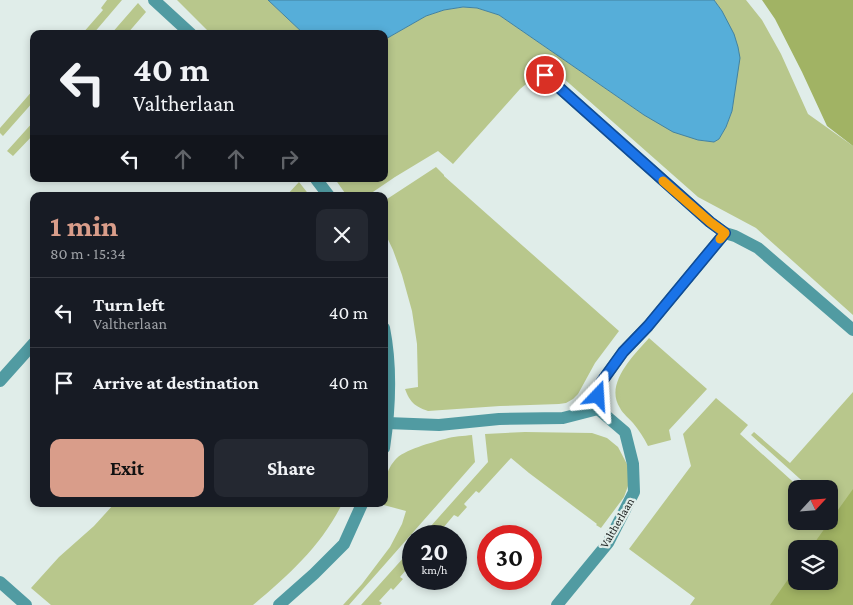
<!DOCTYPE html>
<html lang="en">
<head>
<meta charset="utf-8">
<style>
	:root { --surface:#171b24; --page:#242831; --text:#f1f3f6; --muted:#9ea1a6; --line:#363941; --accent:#d99d8a }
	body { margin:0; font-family:"Crimson Pro",serif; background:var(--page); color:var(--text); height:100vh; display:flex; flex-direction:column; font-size:19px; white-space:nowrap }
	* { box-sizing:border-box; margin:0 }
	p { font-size:16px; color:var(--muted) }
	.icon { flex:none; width:28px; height:28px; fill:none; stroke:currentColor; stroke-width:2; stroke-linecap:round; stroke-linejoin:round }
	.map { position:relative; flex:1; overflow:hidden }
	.side { position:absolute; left:30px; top:192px; width:358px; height:315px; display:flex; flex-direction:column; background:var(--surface); border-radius:10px; box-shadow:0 2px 8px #0003 }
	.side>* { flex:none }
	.top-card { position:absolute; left:30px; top:30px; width:358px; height:152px; border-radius:10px; box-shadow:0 2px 8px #0003; background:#171b24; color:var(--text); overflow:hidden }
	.needle { width:32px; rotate:64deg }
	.fabs { position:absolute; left:788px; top:480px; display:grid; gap:10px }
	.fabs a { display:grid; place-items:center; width:50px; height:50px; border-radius:10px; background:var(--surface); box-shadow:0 2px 8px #0003; font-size:25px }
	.speed { position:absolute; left:402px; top:525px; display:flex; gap:10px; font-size:25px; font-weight:700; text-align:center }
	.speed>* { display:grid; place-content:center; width:65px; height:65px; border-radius:50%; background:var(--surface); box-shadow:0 2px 8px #0003; line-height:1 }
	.speed small { font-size:12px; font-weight:400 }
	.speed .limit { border:8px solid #d22; background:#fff; color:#111 }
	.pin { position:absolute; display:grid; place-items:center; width:42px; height:42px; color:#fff; margin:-21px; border:2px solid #fff; border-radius:50%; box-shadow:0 1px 5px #0007 }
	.me { position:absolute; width:55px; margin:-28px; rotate:20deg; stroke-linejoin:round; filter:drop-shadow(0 0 4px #0008) }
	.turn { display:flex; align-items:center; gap:18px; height:105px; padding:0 20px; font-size:22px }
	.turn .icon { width:65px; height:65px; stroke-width:2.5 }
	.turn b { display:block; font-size:35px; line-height:42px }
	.lanes { display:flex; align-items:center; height:48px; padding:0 20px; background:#0003; justify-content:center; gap:25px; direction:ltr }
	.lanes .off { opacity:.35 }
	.round { display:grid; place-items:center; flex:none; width:52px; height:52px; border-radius:10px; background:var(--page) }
	.headline { display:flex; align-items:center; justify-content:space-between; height:85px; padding:0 20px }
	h1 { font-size:30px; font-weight:700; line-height:38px; color:var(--accent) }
	.action { display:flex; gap:10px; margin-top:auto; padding:10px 20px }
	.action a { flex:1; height:58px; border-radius:10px; background:var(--accent); color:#111; font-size:20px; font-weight:700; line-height:58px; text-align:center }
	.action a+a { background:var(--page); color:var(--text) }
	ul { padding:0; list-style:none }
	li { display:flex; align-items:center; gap:15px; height:70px; padding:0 20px; border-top:1px solid var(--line) }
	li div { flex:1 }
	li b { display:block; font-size:19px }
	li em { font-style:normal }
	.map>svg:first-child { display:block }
	.green { fill:#b8c78c; fill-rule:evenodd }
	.forest { fill:#a1b364 }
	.water { fill:#56aed9; stroke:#4382a0 }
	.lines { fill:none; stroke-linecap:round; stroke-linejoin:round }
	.minor { stroke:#519ba2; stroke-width:12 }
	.route-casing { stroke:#114b97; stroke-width:12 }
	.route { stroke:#1a73e8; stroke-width:9 }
	.slow { stroke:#f59e0b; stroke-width:9 }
	.labels { text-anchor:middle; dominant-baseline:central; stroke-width:4.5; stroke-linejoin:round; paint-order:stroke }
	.street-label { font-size:12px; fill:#181c1b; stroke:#e0ede9 }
</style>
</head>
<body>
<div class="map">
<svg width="853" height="605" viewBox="0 0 853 605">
	<rect width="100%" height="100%" fill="#e0ede9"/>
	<path class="green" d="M107,0H122L93,34H82L103,10L101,8Z
		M177,0H268L304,34H211Z
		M714,0H746L762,20L781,54L808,114L853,146V315L756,228L698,197L545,62L530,81L520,89L453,164L438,151L395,177L367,196H347L335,179H384V40L426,16L444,10L463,7L477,8L499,15L644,115L698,140L714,142L719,139L726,127L732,111L734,95L722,11Z
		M138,3L146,12L127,34H111Z
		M34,89V101L3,136L0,133V128Z
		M34,121V134L13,156L7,151Z
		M436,167L444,175V176L619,331L595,363L578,394L573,399L566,403L559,404L500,406L428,411C414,406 410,402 405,389L418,387L417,344L412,311L402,275L393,250L384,231V201Z
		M299,182L310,196H286Z
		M649,338L707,389L669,430L671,440L648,446C644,438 639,430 633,423C629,418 623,414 620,408C604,384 634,355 649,338Z
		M853,392V605H690L695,598L629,549L691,466L683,434L716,398L748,425L740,434L801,489H796V521H829V489H808L809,487L751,435L754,432L790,463ZM796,549H829V581H796Z
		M525,432L592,433L607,438L618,447L629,468L628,486L624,497L601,528L596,525L597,524L529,473L511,458L479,493L476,491L464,504L467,507L458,517L454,515L443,528L445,531L441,536H422L488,462L485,434Z
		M472,435L475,462L349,605H343L362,584L390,547L402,524L406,511L380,504H384C384,488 384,472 395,460C403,450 433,442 445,439C454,436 464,436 472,435Z
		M114,504H342C321,546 289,575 253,605H51L31,588L59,557L94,526Z
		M414,546V565L412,563L400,577L403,579L394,589L393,590L391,588L379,601L382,603L380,605H361Z"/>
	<path class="forest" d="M762,0H853V146L827,126L802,72L775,19Z
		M853,489V605H770L796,568V581H829V549H810Z"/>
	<path class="water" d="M268,0H714L722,11L734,34L738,47L740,58L732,111L726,127L719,139L714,142L698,140L673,132L644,115L499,15L477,8L463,7L444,10L426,16L384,40V34H304Z"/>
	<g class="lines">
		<path class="minor" d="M154,0L191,34
			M545,75L710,222L725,233L648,326L623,352L600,384L598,409
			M316,179L329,196
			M725,233L735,236L758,248L853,330
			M384,328C392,368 390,408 384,448
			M0,381L34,343
			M387,423L439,425L499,419L563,418L598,409L625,432L633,464L634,492L608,543L557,605
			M0,582L26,605
			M279,605L314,574L344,544L362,504"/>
	</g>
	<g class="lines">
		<defs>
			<path id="route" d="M545,75L710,222L725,233L648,326L623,352L600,384L598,396"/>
		</defs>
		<use href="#route" class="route-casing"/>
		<use href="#route" class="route"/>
		<path class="slow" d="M663,181L710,222L725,233L720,239"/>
	</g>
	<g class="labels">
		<g class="street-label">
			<text transform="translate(617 523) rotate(-60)">Valtherlaan</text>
		</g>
	</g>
</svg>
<div class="fabs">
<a><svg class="needle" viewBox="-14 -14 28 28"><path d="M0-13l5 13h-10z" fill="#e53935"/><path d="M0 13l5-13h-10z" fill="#9ea1a6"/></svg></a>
<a><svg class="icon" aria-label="layers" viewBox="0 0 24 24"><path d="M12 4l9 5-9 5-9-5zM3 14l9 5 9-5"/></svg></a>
</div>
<div class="speed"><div>20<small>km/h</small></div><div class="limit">30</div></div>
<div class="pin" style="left:545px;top:75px;background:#d93025"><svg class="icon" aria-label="arrive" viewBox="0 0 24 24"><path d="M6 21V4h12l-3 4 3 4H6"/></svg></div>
<svg class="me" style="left:598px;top:396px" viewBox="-20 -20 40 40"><path d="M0-17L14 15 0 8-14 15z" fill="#1a73e8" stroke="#fff" stroke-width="4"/></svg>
<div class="top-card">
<div class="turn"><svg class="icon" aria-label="left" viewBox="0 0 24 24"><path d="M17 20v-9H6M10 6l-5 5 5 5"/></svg><div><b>40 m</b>Valtherlaan</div></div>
<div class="lanes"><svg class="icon" aria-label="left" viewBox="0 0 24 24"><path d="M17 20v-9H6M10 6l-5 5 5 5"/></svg><svg class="icon off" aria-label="ahead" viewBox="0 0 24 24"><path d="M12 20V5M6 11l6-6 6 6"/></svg><svg class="icon off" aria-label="ahead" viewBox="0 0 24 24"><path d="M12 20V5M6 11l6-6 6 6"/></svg><svg class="icon off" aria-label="right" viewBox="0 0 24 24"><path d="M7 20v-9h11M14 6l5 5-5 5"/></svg></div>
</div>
<section class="side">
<div class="headline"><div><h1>1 min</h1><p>80 m · 15:34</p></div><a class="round"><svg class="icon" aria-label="close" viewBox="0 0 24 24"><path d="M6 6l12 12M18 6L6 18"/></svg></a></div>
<ul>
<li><svg class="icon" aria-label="left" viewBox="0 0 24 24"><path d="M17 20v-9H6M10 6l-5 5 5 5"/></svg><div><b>Turn left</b><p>Valtherlaan</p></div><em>40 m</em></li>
<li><svg class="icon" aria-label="arrive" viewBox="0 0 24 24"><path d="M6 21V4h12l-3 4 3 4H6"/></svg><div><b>Arrive at destination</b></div><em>40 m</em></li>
</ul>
<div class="action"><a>Exit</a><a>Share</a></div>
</section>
</div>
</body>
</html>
